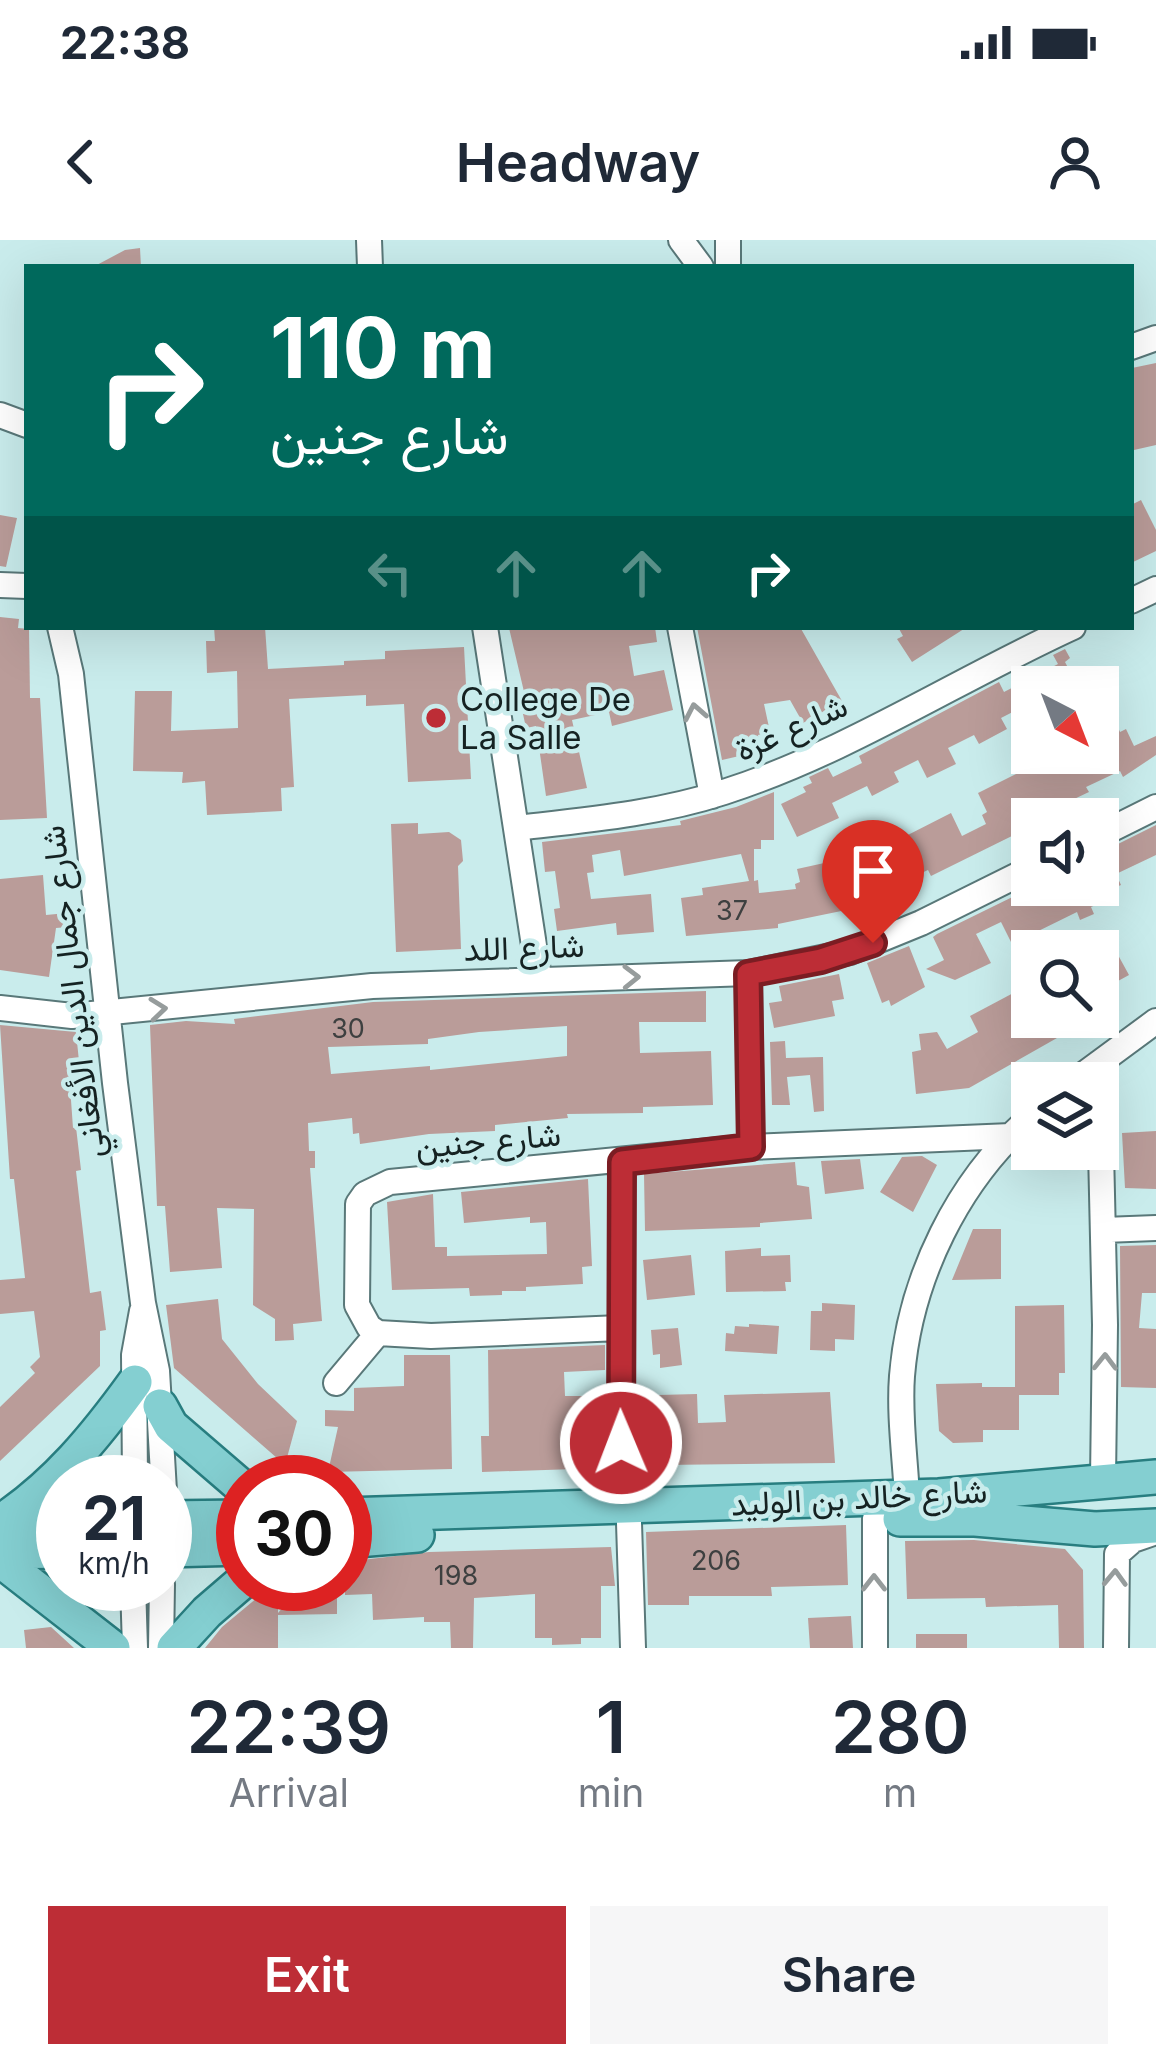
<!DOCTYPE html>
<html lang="en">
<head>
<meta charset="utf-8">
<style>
	:root { --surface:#fff; --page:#f6f6f7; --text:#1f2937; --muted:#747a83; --accent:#bd2d36 }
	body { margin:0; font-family:Inter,Vazirmatn,sans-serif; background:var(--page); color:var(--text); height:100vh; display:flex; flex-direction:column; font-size:45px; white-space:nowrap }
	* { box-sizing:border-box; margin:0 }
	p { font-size:39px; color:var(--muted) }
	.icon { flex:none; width:66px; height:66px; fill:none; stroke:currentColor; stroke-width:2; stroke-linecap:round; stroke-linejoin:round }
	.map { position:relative; height:1408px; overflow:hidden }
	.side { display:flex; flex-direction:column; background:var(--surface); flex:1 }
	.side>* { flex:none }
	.hud { position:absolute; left:24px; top:24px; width:1110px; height:366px; border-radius:0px; box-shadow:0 12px 48px #0002; background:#00695c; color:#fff; overflow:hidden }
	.needle { width:78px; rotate:138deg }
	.fabs { position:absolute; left:1011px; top:426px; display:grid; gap:24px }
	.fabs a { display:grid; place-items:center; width:108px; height:108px; border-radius:0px; background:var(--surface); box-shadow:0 12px 48px #0002; font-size:60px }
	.speed { position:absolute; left:36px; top:1215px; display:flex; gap:24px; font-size:60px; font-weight:700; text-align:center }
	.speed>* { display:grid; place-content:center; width:156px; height:156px; border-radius:50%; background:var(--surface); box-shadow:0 12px 48px #0002; line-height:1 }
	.speed small { font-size:30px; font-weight:400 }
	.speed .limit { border:18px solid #d22; background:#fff; color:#111 }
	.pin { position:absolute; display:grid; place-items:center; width:102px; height:102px; color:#fff; margin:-123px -51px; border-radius:50% 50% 50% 0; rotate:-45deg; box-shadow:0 0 12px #0007 }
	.pin .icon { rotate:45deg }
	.me { position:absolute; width:132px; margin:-66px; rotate:359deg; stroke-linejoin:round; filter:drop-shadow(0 0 9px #0008) }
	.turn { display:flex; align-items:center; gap:42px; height:252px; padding:0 48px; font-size:54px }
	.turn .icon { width:156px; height:156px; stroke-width:2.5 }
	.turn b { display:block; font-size:84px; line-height:102px }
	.lanes { display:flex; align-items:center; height:114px; padding:0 48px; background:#0003; justify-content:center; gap:60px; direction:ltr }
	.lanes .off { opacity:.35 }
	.eta { display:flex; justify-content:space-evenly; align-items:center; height:204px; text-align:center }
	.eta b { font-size:72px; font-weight:600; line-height:84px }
	.button { display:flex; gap:24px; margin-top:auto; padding:24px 48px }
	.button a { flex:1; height:138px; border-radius:0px; background:var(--accent); color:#fff; font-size:48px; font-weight:600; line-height:138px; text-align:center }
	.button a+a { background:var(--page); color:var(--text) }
	.status { display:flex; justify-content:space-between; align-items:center; height:84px; padding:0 60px; background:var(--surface); direction:ltr }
	.status svg { height:33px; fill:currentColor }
	header { display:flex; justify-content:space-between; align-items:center; height:156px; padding:0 48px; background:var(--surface); font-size:54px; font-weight:600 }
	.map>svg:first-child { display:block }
	.building { fill:#ba9c99; fill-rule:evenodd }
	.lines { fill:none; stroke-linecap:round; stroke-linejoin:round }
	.minor-casing { stroke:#597879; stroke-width:28 }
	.major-casing { stroke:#287e80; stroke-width:38 }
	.minor { stroke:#fff; stroke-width:24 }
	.major { stroke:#84cfd1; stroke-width:33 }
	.oneway { stroke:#969c9c }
	.route-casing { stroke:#7b1d23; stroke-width:30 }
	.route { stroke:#bd2d36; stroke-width:21 }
	.poi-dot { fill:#bd2d36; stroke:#c9ecec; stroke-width:4.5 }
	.labels { text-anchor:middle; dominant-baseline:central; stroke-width:9; stroke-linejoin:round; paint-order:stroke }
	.number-label { font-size:27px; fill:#3e4040 }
	.poi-label { font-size:33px; fill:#152222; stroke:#c9ecec; text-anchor:start }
	.street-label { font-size:33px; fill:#152222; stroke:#c9ecec }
</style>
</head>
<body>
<div class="status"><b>22:38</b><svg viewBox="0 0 49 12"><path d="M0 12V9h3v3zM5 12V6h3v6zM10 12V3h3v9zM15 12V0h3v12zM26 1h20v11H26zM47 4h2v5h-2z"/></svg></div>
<header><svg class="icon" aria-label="back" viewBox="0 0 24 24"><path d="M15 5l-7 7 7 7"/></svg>Headway<svg class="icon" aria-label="person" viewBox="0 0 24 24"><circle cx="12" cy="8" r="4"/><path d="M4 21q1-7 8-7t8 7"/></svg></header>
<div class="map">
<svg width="1156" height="1408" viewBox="0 0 1156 1408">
	<rect width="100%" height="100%" fill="#c9ecec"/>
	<path class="building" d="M140,8L141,27H93L125,10Z
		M1156,123V205L1134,210L1132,128Z
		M1141,260L1156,290V311L1131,323V265Z
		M0,275L17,278L6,327L0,326Z
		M0,377L19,379L18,388L29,389L30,458H40L47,578L0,580Z
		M214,387H265L268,429L344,425V421L385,419V411L464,407L471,539L408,542L404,464L366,466V455L289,459L294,547L281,548L282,571L207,575L205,541L182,543L183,532L133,531L135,451H172L171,491L238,488L237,431L207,433L206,401H215Z
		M655,387L657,402L629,406L634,436L664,430L673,470L612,486L609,472L572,480L587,548L546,556L536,486L526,488L523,474L529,473L509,388Z
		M697,387H800L842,461L803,483L790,460L764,464L770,492L758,495L759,503L747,506L748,514L722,520Z
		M898,387H967L912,422L897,399L903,396Z
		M1065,409L1070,418L1065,422L1078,447H1032V462L1001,478L1007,489L979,504L974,495L948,508L956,524L927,538L918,520L894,532L899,542L872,556L867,546L832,563L839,578L797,597L781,564L806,552L803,547L812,543L809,537L828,528L833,537L862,523L859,516L999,442L1004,452L1058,424L1053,415Z
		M1117,485L1120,492L1126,489L1134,506L1156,496V515L1123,537L1120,531L1086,547L1089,552L1032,579V586L931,636L928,630L906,640L897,621L880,629L889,652L851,669L778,684V688L686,696L681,658L703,655L702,648L749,641L741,614L624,636L620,610L592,615L594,632L587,633L591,659L651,654L654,692L617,695L616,683L557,691L554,669L560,668L555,631L545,632L542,602L681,585L680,581L736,567L774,552V600H761V609H754V641L758,640L759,653L796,649L795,644L800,642L797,629L847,618L896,596L898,600L951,573L962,596L986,584L982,575L987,572L978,553L1026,529L1024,525L1048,513H1098V494Z
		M418,583V594L449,592L461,600L463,621L458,626L461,709L396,712L391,584Z
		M1156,585V615L1116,634L1121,645L1104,652L1107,660L1091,667L1094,674L1080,680L1077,672L1012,704L1001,682L976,694L991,723L955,740L926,729L944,720L933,697L937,694L1037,645H1098V614Z
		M43,635L46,675L67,673L68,687L56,688L49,737L0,730V639Z
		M1112,704L1129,735L1098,752V711Z
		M909,706L925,747L891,766L889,760L882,763L867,723Z
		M839,734L844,759L832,761L835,776L774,788L769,763L782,761L779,746Z
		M1032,743V777H1094L969,848L916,854L912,812L921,810L919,794L937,792L947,809L978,792L970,776Z
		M706,751V782H639L640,813L711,811L713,865L643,867V873L567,874L568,878L495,885V891L429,894L360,904L359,893L353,894L352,878L308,883L309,911H315V928H310L322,1081L293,1084L294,1100L275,1101V1079L253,1065L254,969L217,968L222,1028L170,1032L165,966H157L150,785L186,781L235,784L234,779L373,762ZM567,786V816L430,830V826L331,834L328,807L428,804V799L479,792Z
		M0,785L76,792L80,831L69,832L73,888L76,887L81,930L76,931L90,1053L101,1051L106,1090L100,1091V1126L0,1221V1167L35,1133L30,1127L40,1117L34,1071L0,1074V1040L25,1038L14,939H10Z
		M785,801L786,818L823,817L824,871L814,872L810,835L787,837L790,865H772L770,802Z
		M1156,891V949L1125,948L1122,893Z
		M922,916L937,925L913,972L880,952L902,917Z
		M860,919L864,949L825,954L821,921Z
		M795,922L797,945L809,947L812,979L760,983V987L645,991L644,934Z
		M588,939L592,1026L582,1027L583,1044L526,1047V1051H502V1055L470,1056L469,1048L392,1050L387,962L433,954L435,1007H447V1016L547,1014L546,982L530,983V977L464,983L461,952Z
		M973,989H1001V1039L952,1040Z
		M1156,1005V1053H1142L1139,1088L1156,1089V1148L1121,1147L1120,1006Z
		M761,1008V1016L790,1015L791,1042H785L786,1051L726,1052L725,1011Z
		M691,1015L695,1055L647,1060L643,1020Z
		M218,1059L222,1099L258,1144L297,1181L285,1225L174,1128L166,1065Z
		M822,1063L855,1065L854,1100L835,1099V1111L810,1110L811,1071H822Z
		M1064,1065L1065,1133H1059V1155H1019V1190H983V1202L953,1203L939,1191L936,1144L982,1143V1147H1015V1066Z
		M749,1084L779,1086L777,1114L725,1111L726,1093L734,1094L735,1086L749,1087Z
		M678,1088L682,1125L660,1128V1114L653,1115L651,1090Z
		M605,1105V1130L564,1132L565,1156H605V1228L482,1232L481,1196H489L488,1110Z
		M404,1115H450L452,1229L328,1232L338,1187L325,1186V1170L354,1171V1148L404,1146Z
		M830,1152L835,1223L663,1225L659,1155L697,1154L698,1183L726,1182L724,1155Z
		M846,1285L848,1345L771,1347L772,1356H689V1365H648L646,1292Z
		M974,1300L1065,1309L1083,1330L1084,1408H1059L1058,1365L986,1367L985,1358L907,1359L905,1301Z
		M611,1307L615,1346H601V1398H581V1404L552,1405V1398H535V1354L474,1358L473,1408H451L450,1382H424V1377L373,1380L372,1354L345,1355V1322L429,1312Z
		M303,1344H337V1374L278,1375V1408H205L222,1387L257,1358L278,1349V1373Z
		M851,1376L853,1408H810L808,1378Z
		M51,1387L74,1408H26L24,1390Z
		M916,1394H967V1408H916Z"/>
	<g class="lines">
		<defs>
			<path id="minor" d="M369,0L370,27
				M681,0L701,27
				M728,0V27
				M1131,107L1156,98
				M0,175L27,185
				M0,345L27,346
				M1131,361L1156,349
				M60,387L71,434L115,843L143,1063L157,1131L165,1268
				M485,387L539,738
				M680,387L712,556
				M516,588C586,580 657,574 724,552C846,513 957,440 1073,387
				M1098,596L1156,567
				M749,733L751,907
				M0,768L72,776L372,746L749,733L850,712L921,683L1032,628
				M1099,823L1105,1085L1103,1239
				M1072,843L1156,781
				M1104,990L1156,988
				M620,1088L431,1096L378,1093L369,1087L357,1065L358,964L365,954L390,942L751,907L1011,896
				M336,1143L378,1093
				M135,1242L134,1115L142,1071
				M907,1256C905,1217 899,1175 902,1136C910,1038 958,940 1032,876
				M622,1268V923
				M875,1279V1408
				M629,1283L633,1408
				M133,1344L135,1408
				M161,1408L162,1344
				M1116,1408L1117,1314L1133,1300L1156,1292"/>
			<path id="major" d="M160,1166L171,1186L243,1248
				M345,1275L939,1256L1156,1237
				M165,1278L243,1277
				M900,1279H975L1095,1289L1156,1286
				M0,1282C56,1245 96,1196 135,1142
				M0,1286L63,1283
				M345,1301L417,1295
				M165,1310L243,1308
				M0,1312L63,1311
				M0,1320L113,1408
				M174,1408L207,1372L243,1341"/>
		</defs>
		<use href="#minor" class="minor-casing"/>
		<use href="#major" class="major-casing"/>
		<use href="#minor" class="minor"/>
		<use href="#major" class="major"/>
	</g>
	<defs><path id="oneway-chevron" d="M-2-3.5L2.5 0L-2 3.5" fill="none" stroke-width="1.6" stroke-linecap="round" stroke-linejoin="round" transform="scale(3)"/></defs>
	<g class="oneway">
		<use href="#oneway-chevron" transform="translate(695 472) rotate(-101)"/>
		<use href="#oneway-chevron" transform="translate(631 737) rotate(-1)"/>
		<use href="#oneway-chevron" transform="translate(158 769) rotate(-6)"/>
		<use href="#oneway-chevron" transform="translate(1105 1122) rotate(-89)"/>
		<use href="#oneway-chevron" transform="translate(1115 1338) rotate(-88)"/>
		<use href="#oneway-chevron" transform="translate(874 1343) rotate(-90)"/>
	</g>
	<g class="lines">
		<defs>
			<path id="route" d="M621,1203L622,922L751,907L748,734L821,720L873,703"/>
		</defs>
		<use href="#route" class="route-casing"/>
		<use href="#route" class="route"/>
	</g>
	<circle class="poi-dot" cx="436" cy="478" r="12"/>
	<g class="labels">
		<g class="number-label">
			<text x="732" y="670">37</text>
			<text x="348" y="788">30</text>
			<text x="716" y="1320">206</text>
			<text x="456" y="1335">198</text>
		</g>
		<g class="poi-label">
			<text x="460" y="459">College De<tspan x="460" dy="38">La Salle</tspan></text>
		</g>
		<g class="street-label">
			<text transform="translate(791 487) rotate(-24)">شارع غزة</text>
			<text transform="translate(524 707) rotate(-2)">شارع اللد</text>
			<text transform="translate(72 752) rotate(-97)">شارع جمال الدين الأفغاني</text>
			<text transform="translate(488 900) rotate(-5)">شارع جنين</text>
			<text transform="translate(859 1257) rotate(-3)">شارع خالد بن الوليد</text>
		</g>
	</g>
</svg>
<div class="fabs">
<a><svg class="needle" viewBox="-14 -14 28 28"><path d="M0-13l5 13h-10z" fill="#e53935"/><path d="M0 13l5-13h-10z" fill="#747a83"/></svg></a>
<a><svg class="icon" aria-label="sound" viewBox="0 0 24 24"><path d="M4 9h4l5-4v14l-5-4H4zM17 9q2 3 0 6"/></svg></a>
<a><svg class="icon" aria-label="search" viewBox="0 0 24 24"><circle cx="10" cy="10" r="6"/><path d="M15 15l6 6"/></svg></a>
<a><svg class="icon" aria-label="layers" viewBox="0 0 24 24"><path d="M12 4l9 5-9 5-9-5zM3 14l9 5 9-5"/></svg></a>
</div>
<div class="speed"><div>21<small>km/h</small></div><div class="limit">30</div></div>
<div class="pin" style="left:873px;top:703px;background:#d93025"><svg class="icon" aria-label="arrive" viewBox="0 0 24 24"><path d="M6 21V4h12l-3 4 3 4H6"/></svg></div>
<svg class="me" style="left:621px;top:1203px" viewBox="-20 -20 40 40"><circle r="17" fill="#bd2d36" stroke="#fff" stroke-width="3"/><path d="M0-11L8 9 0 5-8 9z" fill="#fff"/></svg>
<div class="hud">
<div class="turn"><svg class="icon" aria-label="right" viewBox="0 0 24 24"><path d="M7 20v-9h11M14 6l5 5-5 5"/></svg><div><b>110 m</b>شارع جنين</div></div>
<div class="lanes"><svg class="icon off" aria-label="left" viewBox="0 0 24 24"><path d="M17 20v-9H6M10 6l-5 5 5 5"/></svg><svg class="icon off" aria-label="ahead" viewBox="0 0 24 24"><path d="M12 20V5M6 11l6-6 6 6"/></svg><svg class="icon off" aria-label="ahead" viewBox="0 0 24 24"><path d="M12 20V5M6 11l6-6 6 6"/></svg><svg class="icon" aria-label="right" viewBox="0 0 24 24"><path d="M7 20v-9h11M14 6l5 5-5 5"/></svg></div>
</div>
</div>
<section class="side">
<div class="eta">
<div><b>22:39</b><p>Arrival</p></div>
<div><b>1</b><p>min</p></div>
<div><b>280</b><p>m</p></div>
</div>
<div class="button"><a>Exit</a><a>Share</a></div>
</section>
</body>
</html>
